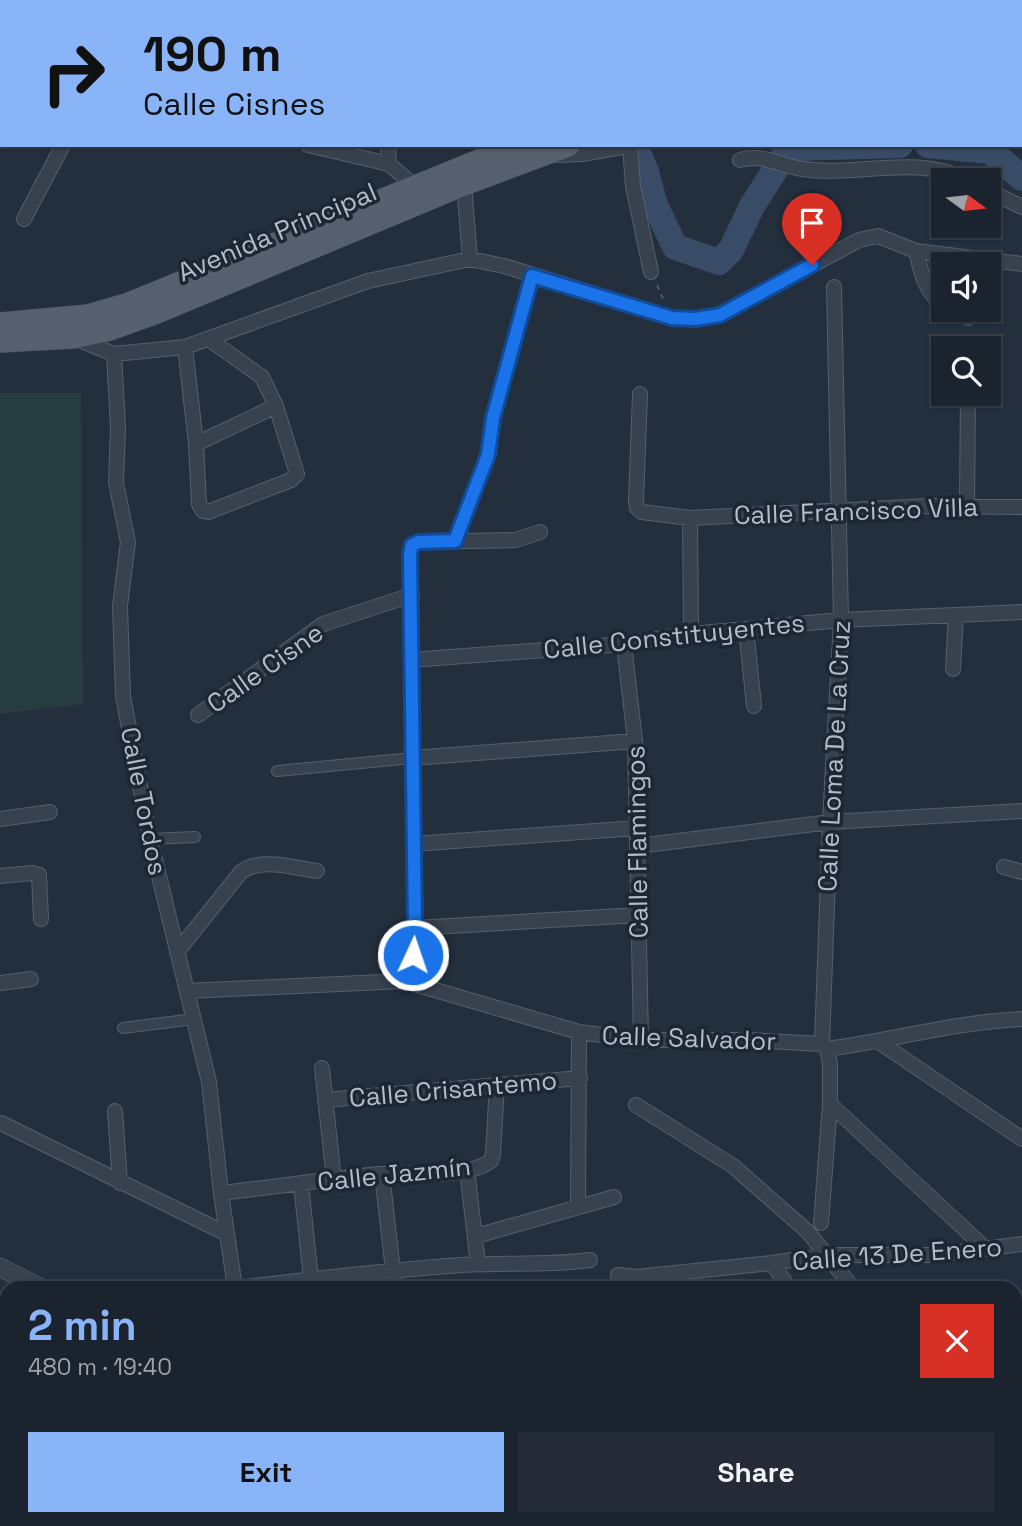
<!DOCTYPE html>
<html lang="en">
<head>
<meta charset="utf-8">
<style>
	:root { --surface:#1b232e; --page:#242b36; --text:#f1f3f6; --muted:#a0a4aa; --line:#39404a; --accent:#8ab4f8 }
	body { margin:0; font-family:"Space Grotesk",sans-serif; background:var(--page); color:var(--text); height:100vh; display:flex; flex-direction:column; font-size:26px; white-space:nowrap }
	* { box-sizing:border-box; margin:0 }
	p { font-size:23px; color:var(--muted) }
	.icon { flex:none; width:38px; height:38px; fill:none; stroke:currentColor; stroke-width:2; stroke-linecap:round; stroke-linejoin:round }
	.map { position:relative; flex:1; overflow:hidden }
	.panel { position:absolute; left:0px; top:1281px; width:1022px; height:245px; display:flex; flex-direction:column; background:var(--surface); border-radius:21px 21px 0 0; box-shadow:0 2px 5px #0004,0 0 0 2px var(--line) }
	.panel>* { flex:none }
	.top-card { position:absolute; left:0px; top:0px; width:1022px; height:147px; box-shadow:0 2px 5px #0004,0 0 0 2px var(--line); background:#8ab4f8; color:#111; overflow:hidden }
	.needle { width:46px; rotate:105deg }
	.controls { position:absolute; left:931px; top:168px; display:grid; gap:14px }
	.controls a { display:grid; place-items:center; width:70px; height:70px; border-radius:0px; background:var(--surface); box-shadow:0 2px 5px #0004,0 0 0 2px var(--line); font-size:35px }
	.pin { position:absolute; display:grid; place-items:center; width:60px; height:60px; color:#fff; margin:-72px -30px; border-radius:50% 50% 50% 0; rotate:-45deg; box-shadow:0 0 7px #0007 }
	.pin .icon { rotate:45deg }
	.me { position:absolute; width:77px; margin:-38px; rotate:3deg; stroke-linejoin:round; filter:drop-shadow(0 0 5px #0008) }
	.turn { display:flex; align-items:center; gap:24px; height:147px; padding:0 28px; font-size:32px }
	.turn .icon { width:91px; height:91px; stroke-width:2.5 }
	.turn b { display:block; font-size:49px; line-height:60px }
	.round { display:grid; place-items:center; flex:none; width:74px; height:74px; border-radius:0px; background:var(--page) }
	.summary { display:flex; align-items:center; justify-content:space-between; height:119px; padding:0 28px }
	h1 { font-size:42px; font-weight:700; line-height:52px; color:var(--accent) }
	.primary-button { display:flex; gap:14px; margin-top:auto; padding:14px 28px }
	.primary-button a { flex:1; height:80px; border-radius:0px; background:var(--accent); color:#111; font-size:28px; font-weight:700; line-height:80px; text-align:center }
	.primary-button a+a { background:var(--page); color:var(--text) }
	.map>svg:first-child { display:block }
	.green { fill:#263c3f }
	.lines { fill:none; stroke-linecap:round; stroke-linejoin:round }
	.river { stroke:#394c67; stroke-width:26 }
	.service-casing { stroke:#565f6c; stroke-width:9 }
	.pedestrian-casing { stroke:#565f6c; stroke-width:12 }
	.minor-casing { stroke:#565f6c; stroke-width:16 }
	.tertiary-casing { stroke:#565f6c; stroke-width:19 }
	.primary-casing { stroke:#414a57; stroke-width:24 }
	.path { stroke:#44595c; stroke-width:2.5; stroke-dasharray:5 5; stroke-linecap:butt }
	.service { stroke:#38414e; stroke-width:7 }
	.pedestrian { stroke:#38414e; stroke-width:10 }
	.minor { stroke:#38414e; stroke-width:14 }
	.tertiary { stroke:#38414e; stroke-width:18 }
	.primary { stroke:#56606e; stroke-width:23 }
	.route-casing { stroke:#114b97; stroke-width:18 }
	.route { stroke:#1a73e8; stroke-width:12 }
	.labels { text-anchor:middle; dominant-baseline:central; stroke-width:7; stroke-linejoin:round; paint-order:stroke }
	.street-label { font-size:26px; fill:#b4bcc9; stroke:#1d2633 }
</style>
</head>
<body>
<div class="map">
<svg width="1022" height="1526" viewBox="0 0 1022 1526">
	<rect width="100%" height="100%" fill="#242f3e"/>
	<path class="green" d="M0,393H81L83,704L0,714Z
		M0,1289L7,1293V1401L0,1415Z"/>
	<g class="lines">
		<path class="river" d="M138,0L140,2
			M342,0L347,2
			M278,2V0
			M928,145L990,151L1022,178
			M637,150L646,172L655,205L675,247L719,262L731,250L752,206L789,148L900,145"/>
		<defs>
			<path id="service" d="M0,55L2,56"/>
			<path id="pedestrian" d="M277,771L413,758
				M150,839L195,837
				M123,1028L194,1019"/>
			<path id="minor" d="M1003,0L1006,2
				M1020,9L1022,10
				M308,145L389,164L414,186
				M388,145L389,164
				M630,147L633,186L651,272
				M557,155L582,154L633,145
				M740,160C762,153 781,166 803,169C857,177 916,154 967,180
				M464,184L470,259
				M989,191L1022,207
				M24,219L63,145
				M916,251C921,271 924,292 943,304
				M953,310L968,318
				M74,338L114,354L118,428L116,483L128,542L120,606L123,696L150,839L209,1082L221,1193L235,1288
				M185,347L196,444L199,504L203,511L208,512L291,480L297,474L276,406L262,377L210,340
				M114,354L185,347L368,281L470,259L504,266L672,318L695,319L720,315L859,240L878,236L916,251L1022,264
				M640,394L636,501L637,508L642,512L690,518L928,506L1022,507
				M196,444L276,406
				M967,505L968,394
				M690,518L691,634
				M455,541L488,455L493,418L532,276
				M746,629L754,706
				M624,644L635,741L641,1040
				M411,660L624,644L691,634L841,620L1022,612
				M953,669L956,615
				M198,715L323,624L412,595
				M413,758L635,741
				M0,819L50,812
				M413,844L637,828
				M638,846L830,822L1022,811
				M1004,867L1022,872
				M0,876L32,873L39,875L41,919
				M415,928L639,915
				M177,952L241,872C260,857 295,868 317,871
				M404,981L413,955L415,928L410,553L412,545L419,542L516,540L540,532
				M0,983L31,979
				M187,991L404,981L579,1032L641,1040H749L822,1044
				M879,1042L1022,1139
				M827,1049C893,1040 956,1022 1022,1019
				M322,1068L334,1180
				M325,1100L580,1078
				M830,1104L986,1249
				M636,1105L733,1166L808,1232L853,1288
				M115,1111L120,1183
				M1,1123L227,1234
				M467,1170L478,1264
				M382,1174L395,1288
				M301,1184L311,1279
				M221,1193C274,1187 327,1179 381,1174C411,1172 466,1179 491,1161L493,1154L497,1085
				M578,1206L579,1032
				M821,1223L830,1104V1064L827,1049L822,1044L830,822L841,620L834,287
				M476,1236L614,1197
				M772,1263L789,1288
				M618,1275L637,1277L772,1263L827,1255H937L1022,1244
				M238,1288C312,1279 387,1270 461,1265C504,1262 547,1266 590,1260
				M1015,1325L1022,1328
				M3,1422L7,1424
				M1015,1443L1022,1437
				M1015,1474L1022,1483
				M189,1519L203,1526
				M486,1519V1526
				M640,1519V1526
				M751,1519L752,1526"/>
			<path id="tertiary" d="M796,2L797,0
				M0,1267L41,1288
				M258,1526V1519"/>
			<path id="primary" d="M1020,65L1022,64
				M1020,88L1022,87
				M0,324L88,316L129,304L518,145
				M0,341L73,337L110,329L157,312L464,184L568,145"/>
		</defs>
		<use href="#service" class="service-casing"/>
		<use href="#pedestrian" class="pedestrian-casing"/>
		<use href="#minor" class="minor-casing"/>
		<use href="#tertiary" class="tertiary-casing"/>
		<use href="#primary" class="primary-casing"/>
		<path class="path" d="M657,285L664,301"/>
		<use href="#service" class="service"/>
		<use href="#pedestrian" class="pedestrian"/>
		<use href="#minor" class="minor"/>
		<use href="#tertiary" class="tertiary"/>
		<use href="#primary" class="primary"/>
	</g>
	<g class="lines">
		<defs>
			<path id="route" d="M413,955L415,928L410,554L412,545L419,542L455,541L488,455L493,418L532,276L672,318L695,319L720,315L812,265"/>
		</defs>
		<use href="#route" class="route-casing"/>
		<use href="#route" class="route"/>
	</g>
	<g class="labels">
		<g class="street-label">
			<text transform="translate(277 232) rotate(-23)">Avenida Principal</text>
			<text transform="translate(856 511) rotate(-2)">Calle Francisco Villa</text>
			<text transform="translate(674 636) rotate(-6)">Calle Constituyentes</text>
			<text transform="translate(265 668) rotate(-35)">Calle Cisne</text>
			<text transform="translate(834 756) rotate(-87)">Calle Loma De La Cruz</text>
			<text transform="translate(144 801) rotate(79)">Calle Tordos</text>
			<text transform="translate(637 842) rotate(-91)">Calle Flamingos</text>
			<text transform="translate(689 1038) rotate(2)">Calle Salvador</text>
			<text transform="translate(453 1089) rotate(-5)">Calle Crisantemo</text>
			<text transform="translate(394 1174) rotate(-6)">Calle Jazmín</text>
			<text transform="translate(897 1254) rotate(-4)">Calle 13 De Enero</text>
		</g>
	</g>
</svg>
<div class="controls">
<a><svg class="needle" viewBox="-14 -14 28 28"><path d="M0-13l5 13h-10z" fill="#e53935"/><path d="M0 13l5-13h-10z" fill="#a0a4aa"/></svg></a>
<a><svg class="icon" aria-label="sound" viewBox="0 0 24 24"><path d="M4 9h4l5-4v14l-5-4H4zM17 9q2 3 0 6"/></svg></a>
<a><svg class="icon" aria-label="search" viewBox="0 0 24 24"><circle cx="10" cy="10" r="6"/><path d="M15 15l6 6"/></svg></a>
</div>
<div class="pin" style="left:812px;top:265px;background:#d93025"><svg class="icon" aria-label="arrive" viewBox="0 0 24 24"><path d="M6 21V4h12l-3 4 3 4H6"/></svg></div>
<svg class="me" style="left:413px;top:955px" viewBox="-20 -20 40 40"><circle r="17" fill="#1a73e8" stroke="#fff" stroke-width="3"/><path d="M0-11L8 9 0 5-8 9z" fill="#fff"/></svg>
<div class="top-card">
<div class="turn"><svg class="icon" aria-label="right" viewBox="0 0 24 24"><path d="M7 20v-9h11M14 6l5 5-5 5"/></svg><div><b>190 m</b>Calle Cisnes</div></div>
</div>
<section class="panel">
<div class="summary"><div><h1>2 min</h1><p>480 m · 19:40</p></div><a class="round" style="background:#d93025;color:#fff"><svg class="icon" aria-label="close" viewBox="0 0 24 24"><path d="M6 6l12 12M18 6L6 18"/></svg></a></div>
<div class="primary-button"><a>Exit</a><a>Share</a></div>
</section>
</div>
</body>
</html>
